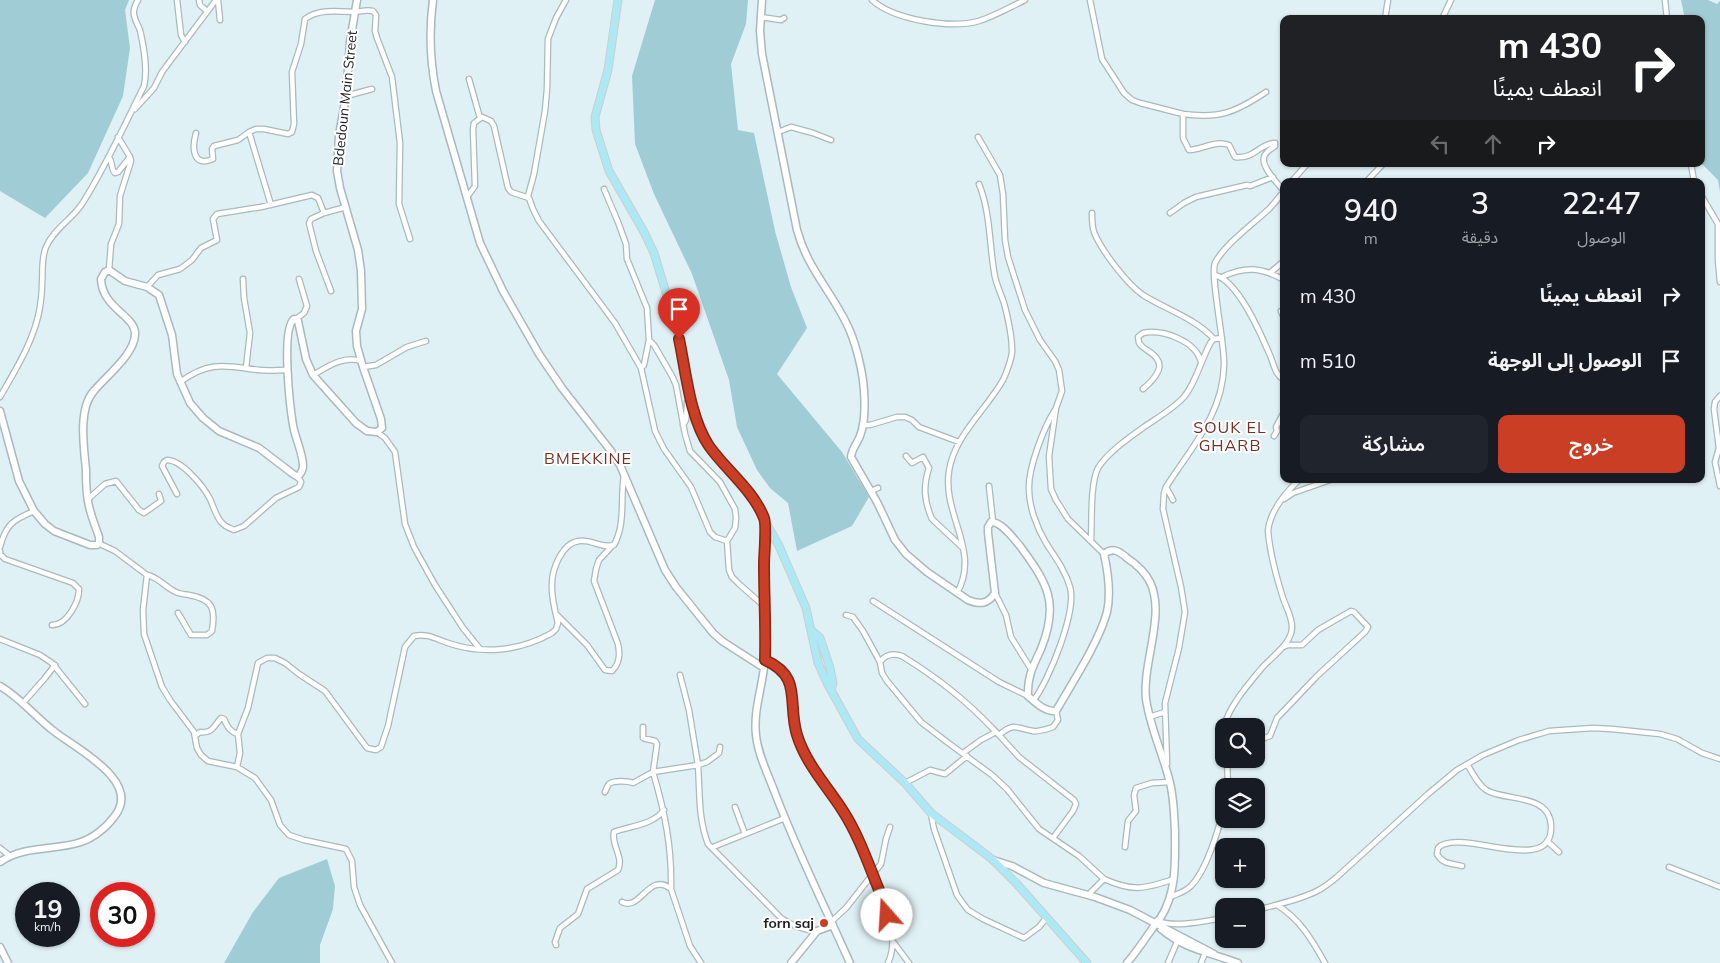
<!DOCTYPE html>
<html lang="ar">
<head>
<meta charset="utf-8">
<style>
	:root { --surface:#171b24; --page:#20242c; --text:#f1f3f6; --muted:#9ea1a6; --accent:#c93e24 }
	body { margin:0; font-family:Mulish,"Noto Sans Arabic",sans-serif; background:var(--page); color:var(--text); direction:rtl; height:100vh; display:flex; flex-direction:column; font-size:19px; white-space:nowrap }
	* { box-sizing:border-box; margin:0 }
	p { font-size:16px; color:var(--muted) }
	.icon { flex:none; width:28px; height:28px; fill:none; stroke:currentColor; stroke-width:2; stroke-linecap:round; stroke-linejoin:round }
	.map { position:relative; flex:1; overflow:hidden; direction:ltr }
	.details { position:absolute; left:1280px; top:178px; width:425px; height:305px; display:flex; flex-direction:column; background:var(--surface); border-radius:10px; box-shadow:0 1px 4px #0004; direction:rtl }
	.details>* { flex:none }
	.guide { position:absolute; left:1280px; top:15px; width:425px; height:152px; border-radius:10px; box-shadow:0 1px 4px #0004; direction:rtl; background:#202124; color:#fff; overflow:hidden }
	.tools { position:absolute; left:1215px; top:718px; display:grid; gap:10px }
	.tools a { display:grid; place-items:center; width:50px; height:50px; border-radius:10px; background:var(--surface); box-shadow:0 1px 4px #0004; font-size:25px }
	.speed { position:absolute; left:15px; top:882px; display:flex; gap:10px; font-size:25px; font-weight:700; text-align:center }
	.speed>* { display:grid; place-content:center; width:65px; height:65px; border-radius:50%; background:var(--surface); box-shadow:0 1px 4px #0004; line-height:1 }
	.speed small { font-size:12px; font-weight:400 }
	.speed .limit { border:8px solid #d22; background:#fff; color:#111 }
	.pin { position:absolute; display:grid; place-items:center; width:42px; height:42px; color:#fff; margin:-51px -21px; border-radius:50% 50% 50% 0; rotate:-45deg; box-shadow:0 0 5px #0007 }
	.pin .icon { rotate:45deg }
	.me { position:absolute; width:55px; margin:-28px; rotate:341deg; stroke-linejoin:round; filter:drop-shadow(0 0 4px #0008) }
	.turn { display:flex; align-items:center; gap:18px; height:105px; padding:0 20px; font-size:22px }
	.turn .icon { width:65px; height:65px; stroke-width:2.5 }
	.turn b { display:block; font-size:35px; line-height:42px }
	.lanes { display:flex; align-items:center; height:48px; padding:0 20px; background:#0003; justify-content:center; gap:25px; direction:ltr }
	.lanes .off { opacity:.35 }
	.eta { display:flex; justify-content:space-evenly; align-items:center; height:85px; text-align:center }
	.eta b { font-size:30px; font-weight:600; line-height:35px }
	.action { display:flex; gap:10px; margin-top:auto; padding:10px 20px }
	.action a { flex:1; height:58px; border-radius:10px; background:var(--accent); color:#fff; font-size:20px; font-weight:600; line-height:58px; text-align:center }
	.action a+a { background:var(--page); color:var(--text) }
	ul { padding:0; list-style:none }
	li { display:flex; align-items:center; gap:15px; height:65px; padding:0 20px }
	li div { flex:1 }
	li b { display:block; font-size:19px }
	li em { font-style:normal }
	.map>svg:first-child { display:block }
	.green { fill:#a0ccd6 }
	.lines { fill:none; stroke-linecap:round; stroke-linejoin:round }
	.street-casing { stroke:#a9b9bd; stroke-width:7 }
	.secondary-casing { stroke:#a9b9bd; stroke-width:9 }
	.primary-casing { stroke:#cdcece; stroke-width:9 }
	.street { stroke:#fff; stroke-width:4.5 }
	.secondary { stroke:#fff; stroke-width:6 }
	.primary { stroke:#ade8f5; stroke-width:7 }
	.route-casing { stroke:#832817; stroke-width:12 }
	.route { stroke:#c93e24; stroke-width:9 }
	.poi-dot { fill:#c93e24; stroke:#fff; stroke-width:2 }
	.labels { text-anchor:middle; dominant-baseline:central; stroke-width:4; stroke-linejoin:round; paint-order:stroke }
	.street-label { font-size:14px; fill:#1b2122; stroke:#fff }
	.poi-label { font-size:14px; font-weight:bold; fill:#1b2122; stroke:#fff; text-anchor:end }
	.quarter-label { font-size:16px; letter-spacing:1px; fill:#753023; stroke:#fff }
</style>
</head>
<body>
<div class="map">
<svg width="1720" height="963" viewBox="0 0 1720 963">
	<rect width="100%" height="100%" fill="#e0f1f5"/>
	<path class="green" d="M0,0H129L125,10L130,48L123,96L88,173L45,218L0,191Z
		M655,0H748L746,24L731,64L738,130L754,133L775,231L791,287L807,328L777,374L842,452L869,497L852,526L797,551L788,503L770,488L757,470L737,427L729,380L692,274L654,194L635,144L632,76Z
		M1681,0H1708L1717,4L1720,1V192L1718,180L1701,163V19H1685Z
		M327,859L335,886L333,909L320,945V963H224L253,912L279,878Z"/>
	<g class="lines">
		<defs>
			<path id="street" d="M177,0L181,35L185,42
				M199,0L200,5L207,11
				M218,0L220,20
				M872,0C894,20 951,29 979,21C995,16 1010,7 1025,0
				M1090,0L1102,59L1124,93L1132,100L1140,103L1183,114V138L1189,150C1204,149 1215,140 1229,145L1235,157C1256,159 1258,144 1275,143V146C1271,149 1265,152 1264,157C1261,167 1278,184 1284,191
				M1665,0L1667,19
				M760,17L781,20L784,18
				M1385,19L1388,0
				M1442,19L1451,0
				M469,79L480,118
				M346,96L372,89
				M135,109L154,88L162,72L216,0
				M1183,114C1220,119 1236,112 1266,92
				M778,132L791,127L813,133L831,140
				M196,133C192,147 192,168 213,159L212,149L214,146L238,140L249,132
				M118,137L130,157
				M978,137L1000,175L1003,194L1005,240L1008,257L1025,310L1040,340L1055,361L1059,370L1062,391L1056,408L1049,456L1051,489L1056,500L1068,519L1104,554
				M109,157C113,163 111,170 115,173L118,172L130,157L131,161L120,196L119,224L111,244L109,270
				M1691,164L1694,181
				M1292,181L1307,164
				M1367,181L1383,164
				M604,189L618,222L626,244L627,259L647,308L649,340L644,365L641,368
				M1701,195L1718,224V260L1720,282
				M528,196L534,174L545,111L547,89L548,39L556,18L566,0
				M467,197L475,186L473,129L474,123L482,117L491,121L494,126L508,188L511,192L529,198L533,209L539,221L615,323L641,368L655,431L664,449L691,487L710,532L715,537L727,541
				M271,205L249,132L256,129H264L288,134L292,132L294,124L292,72L301,44L305,19C318,9 337,11 353,12C360,12 366,9 373,11L376,15L375,31L377,38L392,77L400,143L399,204L410,239
				M324,213L311,219L309,223L316,251L331,291
				M1092,213C1092,219 1092,226 1094,232C1101,250 1127,284 1143,295C1167,310 1195,318 1214,339
				M1170,213L1184,203L1196,197L1247,185L1250,186L1273,177
				M1271,272L1284,261
				M1215,275C1238,281 1260,332 1269,353C1274,363 1274,374 1284,380
				M1222,277C1245,266 1261,267 1284,280
				M243,279L244,298L250,333L246,368
				M147,287L158,275L180,269L192,260L201,248L217,240L213,219L217,214L261,207L312,195L318,198L324,213L346,207
				M1281,311L1284,318
				M296,319L304,313L307,306L299,279
				M649,340L654,345L672,376L676,385L685,434L690,451L720,482L735,509L736,518L735,528L727,541L729,570L732,577L739,584L765,607
				M363,367L376,365L407,347L426,341
				M313,375C327,367 344,355 361,361
				M180,382C210,360 226,366 259,370C268,371 278,370 287,370
				M1143,389C1150,383 1165,369 1157,359C1153,352 1144,350 1139,343L1138,337L1143,333C1163,329 1196,341 1201,362
				M1720,396L1715,402L1714,409L1719,448L1715,462L1720,486
				M0,397C16,369 35,339 40,307C41,300 42,292 42,284C43,272 41,259 46,247C53,230 72,219 82,204C106,166 124,126 144,86C148,69 144,48 140,30C138,25 135,21 134,15C133,10 135,5 138,0
				M683,425L686,420L687,404V402H692
				M863,425H870L897,417H905L912,420L919,427L959,442
				M377,432L385,438L395,452L405,524L414,547L435,585L463,628L480,649
				M1274,436L1277,431L1276,427L1284,412
				M906,456L912,463L923,457L929,468C923,486 924,501 932,519L963,548
				M989,486L993,522
				M1166,487L1173,500
				M871,491L878,488
				M177,494L162,466L164,462L167,460C182,460 204,487 210,499C214,507 216,518 223,524C226,527 230,528 234,530L244,526L276,498L299,487L301,482L298,477
				M1284,499L1293,493L1333,479
				M87,500L105,484L116,481L139,510L144,513L161,501L159,494
				M1091,541C1092,522 1090,484 1098,468C1107,453 1130,437 1144,427C1157,418 1173,409 1184,397C1197,381 1201,359 1211,342L1214,339L1222,338
				M98,543L115,551L147,575L143,610L144,634L162,687L170,700L194,732L197,748L201,755L208,761L237,767L255,778L271,800L280,825L289,835L304,840L346,849L352,861L354,887L360,905L392,963
				M0,547C6,524 13,520 34,511
				M0,551V554L5,559L73,583L79,589C79,602 67,625 52,625
				M147,575C158,577 164,586 174,591C178,594 184,594 189,595C212,599 216,608 212,631L207,635H191L178,613
				M957,593C981,551 942,515 949,471C954,436 986,410 1003,380C1006,374 1012,358 1012,351C1012,335 1008,318 1004,303C1001,294 997,286 995,277C989,246 991,214 979,184
				M995,593L1006,615L1011,637L1031,669
				M873,601L999,682L1028,696
				M556,614L587,645L605,670L612,671C620,663 620,654 618,644L594,581L596,569L599,560L612,546
				M846,615L853,617L863,631L880,662
				M0,639L40,655L52,663L85,704
				M765,660C805,678 785,704 798,738C809,766 829,787 844,812C856,832 864,853 872,875L846,908L832,921
				M680,675L689,710L698,765L707,762L719,753L720,747
				M1033,701C1049,681 1077,611 1070,587C1065,570 1055,557 1046,543C1037,528 1029,507 1029,489C1028,468 1044,427 1055,410
				M23,703L45,678L55,665
				M1149,717L1165,712
				M1224,726C1230,705 1247,686 1261,669C1271,657 1292,644 1292,627C1292,617 1286,607 1283,598C1276,576 1270,553 1268,531C1270,511 1286,492 1300,479
				M643,727V738L655,741L657,744L653,772L698,765C700,793 698,818 708,844L781,918C792,926 803,930 817,931
				M1224,727V736
				M996,732C966,700 939,679 902,656C893,653 886,654 880,662L882,673L887,681L921,722L947,742L992,775L1007,789L1039,829L1079,856L1104,879L1088,895
				M999,735L1019,757L1074,800L1076,804L1073,811L1053,838
				M195,736L200,732C212,734 214,726 221,718L224,719C227,726 230,732 238,734
				M1256,736L1264,738L1270,736L1277,718L1317,676L1365,632L1368,627L1354,612L1351,611L1318,630L1302,645H1288L1283,647
				M963,753L981,740L996,732L999,735C1014,722 1016,728 1033,731C1039,732 1047,729 1053,727L1058,720L1056,711
				M1227,759L1228,786
				M1167,764L1165,703L1179,648L1185,612L1181,587L1163,509L1164,493L1166,487C1191,448 1223,414 1224,365C1225,345 1210,275 1215,263C1224,245 1254,223 1269,209C1274,204 1279,197 1284,191
				M237,767L240,753L238,734L248,708L258,663L267,658H275L285,663L299,674L325,691L367,748L376,750L381,747L388,726L405,647L414,636C427,633 436,639 448,643C483,655 520,651 552,633L556,629L558,623C555,611 551,597 552,584C552,569 562,543 579,541C592,539 601,549 614,545C626,523 620,499 624,475
				M905,783L930,770L945,774L967,756
				M605,792C606,790 607,786 609,784C614,780 628,781 633,783L653,772C665,813 672,847 671,889
				M735,807L745,834
				M931,814L934,829L957,895L962,902L968,910L983,919L1024,938L1039,927L1047,917
				M1547,841L1559,852
				M713,847L785,818
				M1125,847L1128,821L1136,811L1134,795L1136,788L1152,783L1170,782
				M0,848L10,856
				M1462,866C1452,863 1443,865 1437,854L1438,848C1460,826 1554,879 1551,825C1549,794 1508,801 1488,791C1479,787 1472,772 1467,764
				M1669,867L1720,887
				M1104,879C1133,892 1145,889 1174,879
				M1170,897C1177,894 1185,892 1191,886C1207,870 1218,830 1224,809
				M622,902C640,912 649,871 671,889L690,946L701,963
				M1277,905C1300,919 1312,940 1325,963
				M1256,910C1276,905 1299,900 1317,891C1325,887 1331,882 1337,877L1428,794L1457,770L1483,755L1519,740L1549,731L1593,728L1612,729L1660,734L1677,739L1702,753L1720,759
				M1158,921C1176,928 1205,921 1224,918
				M894,943L909,963
				M556,945L555,942L560,928L578,914L587,889L618,870C624,857 611,845 614,832C630,826 653,825 664,810
				M888,963C901,935 883,901 872,875L881,864L886,839L890,827
				M1168,963L1177,942
				M1201,963L1205,953"/>
			<path id="secondary" d="M433,0C429,30 430,61 436,91L480,243L503,291L539,354L562,388L611,451L620,465L665,570L676,587L713,633L722,641L764,668
				M762,0L760,31L762,54L797,230C808,271 835,295 850,331C857,348 863,373 864,391C865,405 865,423 860,436C857,444 852,448 851,457L877,502L895,540L906,554L927,572L968,600C980,605 988,604 995,593L988,533V527L991,522C1002,522 1013,538 1020,546C1047,583 1060,602 1041,649C1033,666 1027,677 1028,696C1036,703 1045,712 1056,711C1072,683 1099,642 1107,612C1111,594 1108,572 1104,554C1113,547 1119,551 1127,558C1136,564 1145,572 1150,582C1166,615 1142,663 1146,699C1150,727 1162,752 1169,779C1174,796 1174,814 1175,832C1175,860 1177,892 1161,917C1159,920 1156,922 1154,926C1145,939 1137,951 1127,963
				M0,411L19,481L34,511L45,524L54,531L90,545H97L99,542V537C95,525 90,514 88,501C86,491 86,480 86,470C84,448 78,410 93,392C105,377 134,355 135,335C137,316 102,309 101,279L105,272L109,270L125,281L147,287L159,295L172,335L177,374L190,403L203,418L219,431L259,448L293,474L298,477C301,473 303,471 303,466C303,453 295,438 293,425C290,407 281,329 294,319L298,321L306,359L313,375L356,423L367,431L377,432L382,428L381,419L363,367L357,346L356,331L362,309L361,271L358,250L340,188L337,171L339,135L346,96L350,42L357,0
				M765,520C762,566 768,611 765,657C764,683 753,708 756,735C758,755 768,774 775,793C797,851 825,907 850,963
				M0,686C21,698 36,718 55,732C78,750 143,782 114,817C106,828 93,838 81,842C54,851 24,845 0,862
				M993,860L1012,866L1044,883L1095,897L1130,910L1214,954
				M1161,929C1186,950 1209,952 1238,963
				M0,947L8,963
				M791,963L817,931L833,925"/>
			<path id="primary" d="M618,0L608,70L595,117L596,130L609,171L644,232L654,253L677,329L692,402L703,436L718,458L755,503L779,546L806,608L818,663L827,683L858,739L905,783L931,813L992,859L1017,884L1087,963
				M812,631L820,638L830,668L833,683L831,690"/>
		</defs>
		<use href="#street" class="street-casing"/>
		<use href="#secondary" class="secondary-casing"/>
		<use href="#primary" class="primary-casing"/>
		<use href="#street" class="street"/>
		<use href="#secondary" class="secondary"/>
		<use href="#primary" class="primary"/>
	</g>
	<g class="lines">
		<defs>
			<path id="route" d="M679,339C686,372 690,418 709,446C726,470 753,490 764,518C767,525 764,555 764,564C764,596 766,628 765,660C803,677 787,702 797,735C806,764 827,786 843,811C861,839 871,872 884,902L887,915"/>
		</defs>
		<use href="#route" class="route-casing"/>
		<use href="#route" class="route"/>
	</g>
	<circle class="poi-dot" cx="824" cy="923" r="5"/>
	<g class="labels">
		<g class="street-label">
			<text transform="translate(345 98) rotate(-84)">Bdedoun Main Street</text>
		</g>
		<g class="poi-label">
			<text x="814" y="923">forn saj</text>
		</g>
		<g class="quarter-label">
			<text x="1230" y="427">SOUK EL<tspan x="1230" dy="18">GHARB</tspan></text>
			<text x="588" y="458">BMEKKINE</text>
		</g>
	</g>
</svg>
<div class="tools">
<a><svg class="icon" aria-label="search" viewBox="0 0 24 24"><circle cx="10" cy="10" r="6"/><path d="M15 15l6 6"/></svg></a>
<a><svg class="icon" aria-label="layers" viewBox="0 0 24 24"><path d="M12 4l9 5-9 5-9-5zM3 14l9 5 9-5"/></svg></a>
<a>+</a>
<a>−</a>
</div>
<div class="speed"><div>19<small>km/h</small></div><div class="limit">30</div></div>
<div class="pin" style="left:679px;top:339px;background:#d93025"><svg class="icon" aria-label="arrive" viewBox="0 0 24 24"><path d="M6 21V4h12l-3 4 3 4H6"/></svg></div>
<svg class="me" style="left:887px;top:915px" viewBox="-20 -20 40 40"><circle r="19" fill="#fff"/><path d="M0-13L10 11 0 6-10 11z" fill="#c93e24"/></svg>
<div class="guide">
<div class="turn"><svg class="icon" aria-label="right" viewBox="0 0 24 24"><path d="M7 20v-9h11M14 6l5 5-5 5"/></svg><div><b>430 m</b>انعطف يمينًا</div></div>
<div class="lanes"><svg class="icon off" aria-label="left" viewBox="0 0 24 24"><path d="M17 20v-9H6M10 6l-5 5 5 5"/></svg><svg class="icon off" aria-label="ahead" viewBox="0 0 24 24"><path d="M12 20V5M6 11l6-6 6 6"/></svg><svg class="icon" aria-label="right" viewBox="0 0 24 24"><path d="M7 20v-9h11M14 6l5 5-5 5"/></svg></div>
</div>
<section class="details">
<div class="eta">
<div><b>22:47</b><p>الوصول</p></div>
<div><b>3</b><p>دقيقة</p></div>
<div><b>940</b><p>m</p></div>
</div>
<ul>
<li><svg class="icon" aria-label="right" viewBox="0 0 24 24"><path d="M7 20v-9h11M14 6l5 5-5 5"/></svg><div><b>انعطف يمينًا</b></div><em>430 m</em></li>
<li><svg class="icon" aria-label="arrive" viewBox="0 0 24 24"><path d="M6 21V4h12l-3 4 3 4H6"/></svg><div><b>الوصول إلى الوجهة</b></div><em>510 m</em></li>
</ul>
<div class="action"><a>خروج</a><a>مشاركة</a></div>
</section>
</div>
</body>
</html>
